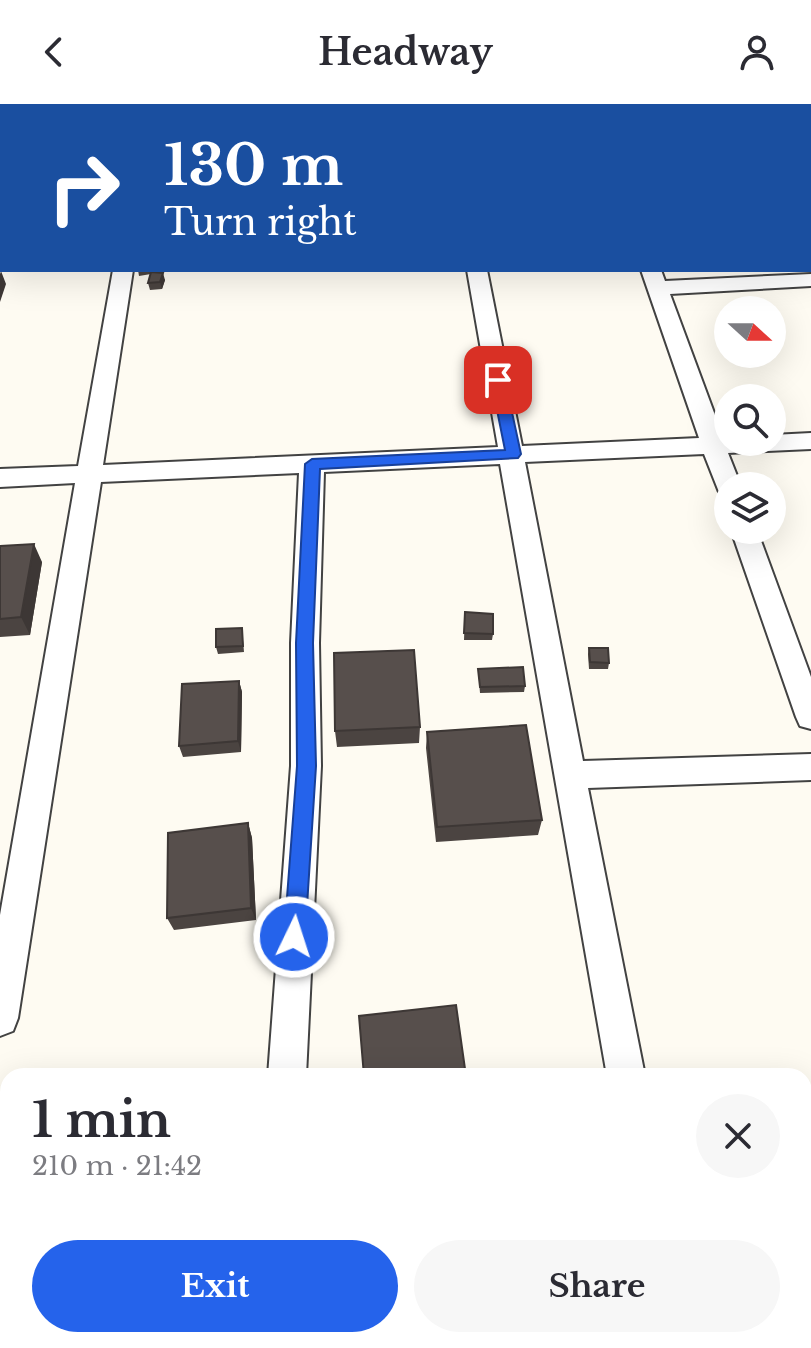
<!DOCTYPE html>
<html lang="en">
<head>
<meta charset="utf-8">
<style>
	:root { --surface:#fff; --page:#f7f7f7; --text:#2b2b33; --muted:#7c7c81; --accent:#2563eb }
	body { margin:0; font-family:"Libre Baskerville",serif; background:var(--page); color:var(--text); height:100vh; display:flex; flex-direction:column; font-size:30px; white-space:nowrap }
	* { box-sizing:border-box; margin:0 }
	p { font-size:26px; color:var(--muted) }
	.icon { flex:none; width:44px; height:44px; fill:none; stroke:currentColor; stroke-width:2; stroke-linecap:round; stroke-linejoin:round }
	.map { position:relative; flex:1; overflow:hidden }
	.panel { position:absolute; left:0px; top:964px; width:812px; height:280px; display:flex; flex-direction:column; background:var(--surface); border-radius:24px 24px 0 0; box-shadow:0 8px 32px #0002 }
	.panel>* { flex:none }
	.banner { position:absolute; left:0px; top:0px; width:812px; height:168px; box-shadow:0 8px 32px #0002; background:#1a4fa0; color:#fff; overflow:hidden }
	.needle { width:52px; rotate:111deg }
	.controls { position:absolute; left:714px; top:192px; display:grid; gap:16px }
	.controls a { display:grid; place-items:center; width:72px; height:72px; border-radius:50%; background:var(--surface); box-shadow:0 8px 32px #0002; font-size:40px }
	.pin { position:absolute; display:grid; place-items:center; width:68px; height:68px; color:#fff; margin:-34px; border-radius:16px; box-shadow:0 4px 12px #0006 }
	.me { position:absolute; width:88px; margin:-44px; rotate:4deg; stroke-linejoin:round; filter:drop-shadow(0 0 6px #0008) }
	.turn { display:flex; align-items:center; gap:28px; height:168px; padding:0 32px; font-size:36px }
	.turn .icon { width:104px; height:104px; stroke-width:2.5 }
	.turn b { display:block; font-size:56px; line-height:68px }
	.round { display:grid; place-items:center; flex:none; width:84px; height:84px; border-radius:42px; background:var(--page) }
	.overview { display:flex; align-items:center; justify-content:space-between; height:136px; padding:0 32px }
	h1 { font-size:48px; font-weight:800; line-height:60px }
	.primary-button { display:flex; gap:16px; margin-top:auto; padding:16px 32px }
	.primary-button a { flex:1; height:92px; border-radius:48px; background:var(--accent); color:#fff; font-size:32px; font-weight:800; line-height:92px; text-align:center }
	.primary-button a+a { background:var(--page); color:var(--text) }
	header { display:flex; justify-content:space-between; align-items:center; height:104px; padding:0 32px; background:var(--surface); font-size:36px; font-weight:800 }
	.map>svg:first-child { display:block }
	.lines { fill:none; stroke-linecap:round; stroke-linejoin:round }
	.minor-casing { stroke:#424242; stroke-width:4 }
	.minor { fill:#fff; fill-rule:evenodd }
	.wall { fill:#4b4441 }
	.shaded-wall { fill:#3d3735 }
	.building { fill:#574f4c; stroke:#3d3735; stroke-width:2 }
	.route { fill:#2563eb; stroke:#184099; stroke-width:2 }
</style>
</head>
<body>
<header><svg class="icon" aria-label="back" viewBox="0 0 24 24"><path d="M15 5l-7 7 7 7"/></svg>Headway<svg class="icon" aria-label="person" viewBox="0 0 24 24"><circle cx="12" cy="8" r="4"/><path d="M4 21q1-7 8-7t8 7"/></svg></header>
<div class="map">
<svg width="811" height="1244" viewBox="0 0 811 1244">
	<rect width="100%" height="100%" fill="#fefbf2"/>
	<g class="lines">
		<defs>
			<path id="minor" d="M142,0H160L141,2Z
				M291,0H309V2H291Z
				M435,0H453V2H435Z
				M583,0H601L602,2H584Z
				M810,42H811V52H810Z
				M0,67H2V79H0Z
				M113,166H133L103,361L498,343L467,166H487L522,342L699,334L641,166H661L665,177L811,170V182L670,190L723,333H728V338H772V331L811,329V345L728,349L741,382H728V391L719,388L704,350L525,358L583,657L811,650V676L588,684L645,972H607L500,360L324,368L319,539L321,662L306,972H268L291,662V539L299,369L101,378L18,914L13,927L0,932V811L75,379L0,383V365L78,362Z
				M731,426H757L811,573V625L800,622L796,613Z
				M811,1170V1212L804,1213V1171Z
				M170,1236H340V1244H167Z
				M653,1236H695L697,1244H655Z"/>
		</defs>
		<use href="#minor" class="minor-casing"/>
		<use href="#minor" class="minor"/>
	</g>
	<path class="wall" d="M0,104H2V143H0Z
		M138,166H156L157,168L165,176L162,185L150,186L148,179L151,170L139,172Z
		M0,442L42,458L30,531L0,533Z
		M465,508L493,530L492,536H464Z
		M242,524L244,548L218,550L216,543Z
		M589,544L609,559L608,565H589L588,550Z
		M478,565L525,582L524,588L480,589Z
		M239,577L242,588L241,648L183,653L179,642Z
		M420,623L419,639L337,643L335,627Z
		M427,628L542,716L538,731L436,738L426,644Z
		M248,719L252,734L256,816L174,826L167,814Z"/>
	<path class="shaded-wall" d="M1,167L6,180L0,198V170Z
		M163,169L165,176L162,185L160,178Z
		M34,440L42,458L30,531L21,513Z
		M239,577L242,588L241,648L238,637Z
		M248,719L252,734L256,816L251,804Z"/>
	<path class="building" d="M0,104H2V129H0Z
		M151,168L163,169L160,178L148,179Z
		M34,440L21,513L0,515V442Z
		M465,508L493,510V530L464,529Z
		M242,524L243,542L216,543V525Z
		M589,544H608L609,559L590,558Z
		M414,546L420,623L335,627L334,549Z
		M523,563L525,582L480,583L478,565Z
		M239,577L238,637L179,642L182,580Z
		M526,621L542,716L437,723L427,628Z
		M248,719L251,804L167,814L168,729Z
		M456,901L466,972H364L359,912Z"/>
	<path class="route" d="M498,272L505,276L521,350L518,354L320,365L313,539L316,662L305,833L302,840L294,843L287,840L284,833L297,662L296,539L305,360L312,355L505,346L491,276Z"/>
</svg>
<div class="controls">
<a><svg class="needle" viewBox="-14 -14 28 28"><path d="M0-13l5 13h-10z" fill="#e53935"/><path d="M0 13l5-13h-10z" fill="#7c7c81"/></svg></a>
<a><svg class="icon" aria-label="search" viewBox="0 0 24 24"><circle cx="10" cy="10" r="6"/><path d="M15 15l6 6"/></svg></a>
<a><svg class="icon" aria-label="layers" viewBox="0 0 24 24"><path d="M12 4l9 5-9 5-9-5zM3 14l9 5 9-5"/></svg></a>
</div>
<div class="pin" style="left:498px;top:276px;background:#d93025"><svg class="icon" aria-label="arrive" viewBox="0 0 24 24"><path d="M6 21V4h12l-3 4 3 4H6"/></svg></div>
<svg class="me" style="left:294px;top:833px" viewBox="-20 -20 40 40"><circle r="17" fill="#2563eb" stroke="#fff" stroke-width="3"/><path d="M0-11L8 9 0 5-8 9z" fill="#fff"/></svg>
<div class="banner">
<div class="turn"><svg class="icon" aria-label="right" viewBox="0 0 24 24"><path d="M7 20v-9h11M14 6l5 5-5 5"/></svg><div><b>130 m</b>Turn right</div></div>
</div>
<section class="panel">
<div class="overview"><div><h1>1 min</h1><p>210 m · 21:42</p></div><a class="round"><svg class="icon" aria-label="close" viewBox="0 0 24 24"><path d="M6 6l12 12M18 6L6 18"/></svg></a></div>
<div class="primary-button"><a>Exit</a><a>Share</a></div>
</section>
</div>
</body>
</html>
